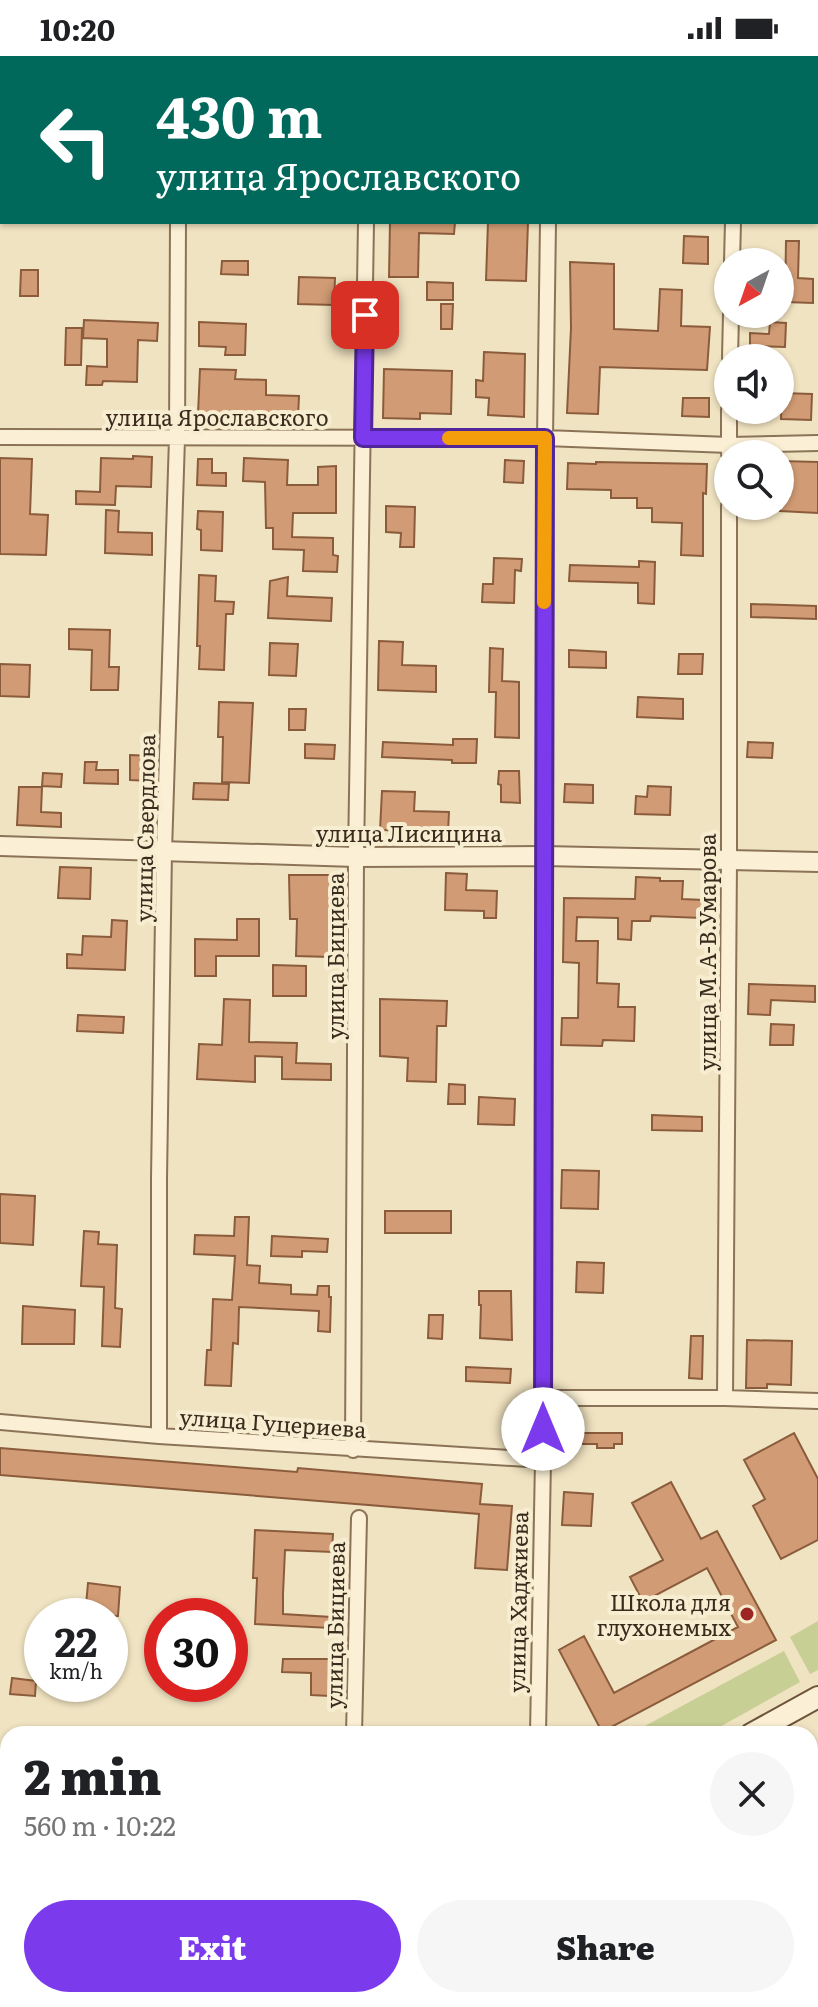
<!DOCTYPE html>
<html lang="en">
<head>
<meta charset="utf-8">
<style>
	:root { --surface:#fff; --page:#f6f6f6; --text:#202124; --muted:#757577; --accent:#7c3aed }
	body { margin:0; font-family:Literata,serif; background:var(--page); color:var(--text); height:100vh; display:flex; flex-direction:column; font-size:30px; white-space:nowrap }
	* { box-sizing:border-box; margin:0 }
	p { font-size:26px; color:var(--muted) }
	.icon { flex:none; width:44px; height:44px; fill:none; stroke:currentColor; stroke-width:2; stroke-linecap:round; stroke-linejoin:round }
	.map { position:relative; flex:1; overflow:hidden }
	.sheet { position:absolute; left:0px; top:1670px; width:818px; height:282px; display:flex; flex-direction:column; background:var(--surface); border-radius:24px 24px 0 0; box-shadow:0 2px 6px #0004 }
	.sheet>* { flex:none }
	.hud { position:absolute; left:0px; top:0px; width:818px; height:168px; box-shadow:0 2px 6px #0004; background:#00695c; color:#fff; overflow:hidden }
	.needle { width:52px; rotate:220deg }
	.tools { position:absolute; left:714px; top:192px; display:grid; gap:16px }
	.tools a { display:grid; place-items:center; width:80px; height:80px; border-radius:50%; background:var(--surface); box-shadow:0 2px 6px #0004; font-size:40px }
	.speed { position:absolute; left:24px; top:1542px; display:flex; gap:16px; font-size:40px; font-weight:700; text-align:center }
	.speed>* { display:grid; place-content:center; width:104px; height:104px; border-radius:50%; background:var(--surface); box-shadow:0 2px 6px #0004; line-height:1 }
	.speed small { font-size:20px; font-weight:400 }
	.speed .limit { border:12px solid #d22; background:#fff; color:#111 }
	.pin { position:absolute; display:grid; place-items:center; width:68px; height:68px; color:#fff; margin:-34px; border-radius:16px; box-shadow:0 4px 12px #0006 }
	.me { position:absolute; width:88px; margin:-44px; rotate:0deg; stroke-linejoin:round; filter:drop-shadow(0 0 6px #0008) }
	.turn { display:flex; align-items:center; gap:28px; height:168px; padding:0 24px; font-size:36px }
	.turn .icon { width:104px; height:104px; stroke-width:2.5 }
	.turn b { display:block; font-size:56px; line-height:68px }
	.round { display:grid; place-items:center; flex:none; width:84px; height:84px; border-radius:42px; background:var(--page) }
	.overview { display:flex; align-items:center; justify-content:space-between; height:136px; padding:0 24px }
	h1 { font-size:48px; font-weight:800; line-height:60px }
	.action { display:flex; gap:16px; margin-top:auto; padding:16px 24px }
	.action a { flex:1; height:92px; border-radius:48px; background:var(--accent); color:#fff; font-size:32px; font-weight:800; line-height:92px; text-align:center }
	.action a+a { background:var(--page); color:var(--text) }
	.status { display:flex; justify-content:space-between; align-items:center; height:56px; padding:0 40px; background:var(--surface); direction:ltr }
	.status svg { height:22px; fill:currentColor }
	.map>svg:first-child { display:block }
	.green { fill:#c7cf94 }
	.building { fill:#d19c75; stroke:#8b5c3c; stroke-width:2 }
	.lines { fill:none; stroke-linecap:round; stroke-linejoin:round }
	.minor-casing { stroke:#8b7358; stroke-width:18 }
	.tertiary-casing { stroke:#8b7358; stroke-width:22 }
	.secondary-casing { stroke:#6d543b; stroke-width:24 }
	.minor { stroke:#fbf0d5; stroke-width:14 }
	.tertiary { stroke:#fbf0d5; stroke-width:18 }
	.secondary { stroke:#fbf0d5; stroke-width:20 }
	.route-casing { stroke:#51269a; stroke-width:20 }
	.route { stroke:#7c3aed; stroke-width:14 }
	.slow { stroke:#f59e0b; stroke-width:14 }
	.poi-dot { fill:#9d2524; stroke:#f7edd1; stroke-width:3 }
	.labels { text-anchor:middle; dominant-baseline:central; stroke-width:8; stroke-linejoin:round; paint-order:stroke }
	.street-label { font-size:22px; fill:#3a2b1d; stroke:#f7edd1 }
	.poi-label { font-size:22px; fill:#3a2b1d; stroke:#f7edd1; text-anchor:end }
</style>
</head>
<body>
<div class="status"><b>10:20</b><svg viewBox="0 0 49 12"><path d="M0 12V9h3v3zM5 12V6h3v6zM10 12V3h3v9zM15 12V0h3v12zM26 1h20v11H26zM47 4h2v5h-2z"/></svg></div>
<div class="map">
<svg width="818" height="1951" viewBox="0 0 818 1951">
	<rect width="100%" height="100%" fill="#f0e3c1"/>
	<path class="green" d="M818,1565V1614L810,1618L790,1581Z
		M784,1595L800,1626L707,1678H630Z"/>
	<path class="building" d="M390,166H455L454,178L419,177L418,221H389Z
		M488,166H528L526,225L486,224Z
		M684,180L708,181V208L683,207Z
		M786,185H799L798,222L813,223V247L785,246Z
		M222,205H248V219L221,218Z
		M570,206L614,208V273L658,275L660,233L682,234L681,270L710,271L707,314L600,311L598,358L567,357L571,272Z
		M21,214H38V240H20Z
		M299,221L335,222L334,249L298,248Z
		M427,226L453,227V244H427Z
		M441,248H453L452,273H441Z
		M84,264L158,267L157,285L138,284L137,326L103,325L102,329H86L87,310L107,311V283L83,282Z
		M199,266L246,268L245,299H225L226,291L199,290Z
		M770,266L786,267L785,291L750,290V277L769,278Z
		M66,272H82L81,309H65Z
		M484,296L525,298L524,361L488,359L489,342L476,341V324L483,325Z
		M200,313L236,314L235,323L266,324V339L299,340L298,361L198,358Z
		M384,313L452,315L451,358L420,357V363L383,362Z
		M782,337L812,338L811,364L781,363Z
		M683,342H709V361L682,360Z
		M133,400L152,401L151,431L116,430L115,449L76,448V435L100,436L101,402L133,403Z
		M0,402L32,403L30,458L48,459L46,499L0,498Z
		M244,402L288,404L287,429H318V411L336,410V457H293L292,481L333,482V499L338,500L337,516L303,515L304,494L273,493V472H266L265,426L243,425Z
		M198,403H212V417H226V430L197,429Z
		M505,404L524,405L523,427L504,426Z
		M780,405L818,406V457L780,455Z
		M596,406L707,408L706,438L703,437V500L681,499L682,467L652,466V452H637V442H611V434L567,433L568,407L596,408Z
		M386,450L415,451L414,491H400L401,477L386,476Z
		M106,454L119,455L118,476L152,477V499L105,497Z
		M198,455L223,456L222,495L201,494V474L197,473Z
		M494,502L522,503L521,515L515,514L514,547L482,546L483,528H493Z
		M639,505L655,506L654,548L638,547V527L569,525L570,509L639,511Z
		M199,519L216,520L215,545L234,546L233,558H226L224,614L199,613L200,590H197Z
		M288,521L287,540L332,542L331,565L268,562L270,525Z
		M751,548L816,550V563L751,561Z
		M69,573L110,574L109,611H119L118,634H91L92,594L69,593Z
		M379,585L403,586L402,609L436,610V636L378,634Z
		M270,587L298,588L296,620L269,619Z
		M490,592L503,593L502,625L519,626V682L495,681L496,636H489Z
		M569,594L606,596V612L569,611Z
		M679,598H703L702,618H678Z
		M0,608L30,609L29,641L0,640Z
		M638,641L683,643V663L637,661Z
		M219,646L253,647L249,727L222,726L223,681H218Z
		M289,653H306L305,674H289Z
		M453,683H477L476,707H452V704L382,701L383,686L453,689Z
		M748,686L773,687L772,702L747,701Z
		M305,688L335,689L334,703L305,702Z
		M130,699L153,700L152,725L130,724Z
		M85,706H97L96,714H118V728L84,727Z
		M499,715H519L520,747L501,746V729L498,728Z
		M43,717L62,718L61,731L42,730Z
		M194,727L229,728L228,744L193,743Z
		M565,728L593,729V747L564,746Z
		M648,730L671,731L670,759L635,758L636,740L647,741Z
		M19,731H42L41,756L61,757V771L17,769Z
		M382,735L415,736L414,755L449,756L448,776L380,774Z
		M60,811L91,812L90,843L58,842Z
		M446,817L467,818L466,834L497,835L496,862H484V855L445,854Z
		M289,819H334V843H331L330,864V901L296,900L297,863H290Z
		M636,821L660,822V825H683L682,843L703,844L702,862L651,860L650,865H632L631,884L618,883V862L577,861L576,885H598L597,927L619,928L618,951H635L634,985L603,984L602,990L561,989L562,962H578L579,907L563,906L564,842L635,843Z
		M237,863H259V900H216V920H195V883L237,884Z
		M112,864L127,865L125,914L67,912V898L82,899L83,880L111,881Z
		M273,909L306,910V940H273Z
		M749,928L815,930V946L771,944L770,959L748,958Z
		M224,943L250,944L249,986L297,987L296,1007L331,1008V1024L282,1023V1001L255,1000V1026L197,1023L199,988L222,989Z
		M380,943L447,945L446,970H437L436,1026L407,1025L408,1002L380,1000Z
		M78,959L124,961L123,977L77,975Z
		M771,968L794,969L793,989H770Z
		M449,1028L465,1029V1048H448Z
		M479,1041L515,1043L514,1069L478,1068Z
		M652,1059L702,1061V1075L652,1074Z
		M562,1114L599,1115L598,1153L561,1152Z
		M0,1138L35,1140L33,1189L0,1187Z
		M385,1155H451V1177H385Z
		M235,1161H249L247,1209L260,1210L259,1227L291,1229V1238L317,1239L318,1230H329V1241H331L330,1276L318,1275L319,1255L239,1251L238,1288L233,1287L231,1330L205,1329L207,1294H211L213,1243L232,1244L235,1200L194,1198L195,1179L234,1180Z
		M84,1175L99,1176L98,1188L117,1189L115,1252L122,1253L120,1291L102,1290L104,1231L81,1230Z
		M272,1180L328,1183L327,1196L302,1195V1201L271,1200Z
		M577,1206L604,1207L603,1237L576,1236Z
		M479,1235H511L512,1284L480,1282L481,1249H479Z
		M23,1250L75,1254L74,1288H22Z
		M429,1259H443L442,1283L428,1282Z
		M691,1280H703L702,1323L689,1322Z
		M747,1284L792,1285L791,1329L767,1328V1332H746Z
		M466,1311L511,1313L510,1327L466,1325Z
		M564,1366H578V1377H622V1388H614V1392H597V1388H564Z
		M794,1377L818,1423V1484L781,1503L753,1450L765,1443L744,1404Z
		M0,1392L297,1416L298,1412L482,1428L480,1448L512,1450L507,1514L475,1512L479,1458L0,1419Z
		M671,1426L701,1483L717,1475L776,1584L602,1676L559,1594L584,1580L614,1637L738,1571L707,1512L643,1546L630,1521L663,1504L632,1447Z
		M564,1436L593,1438L591,1470L562,1469Z
		M255,1474L333,1478L332,1496L285,1494L283,1538V1558L331,1561L330,1572L255,1568L257,1522H253Z
		M88,1527L120,1531L118,1560H85Z
		M283,1603H329L330,1640L311,1639V1617L282,1616Z
		M12,1622L36,1625L35,1640L10,1638Z"/>
	<g class="lines">
		<defs>
			<path id="minor" d="M179,2V0
				M368,2V0
				M551,2V0
				M735,2V0
				M732,206L733,166
				M730,302L731,258
				M0,381L545,382L729,389L818,387
				M729,398V354
				M542,1342H725L818,1345
				M725,1342L729,805V450
				M0,1366L159,1380L543,1404
				M159,1380V1123L164,796L177,382L178,166
				M353,1394L356,801L366,166
				M354,1678L359,1462
				M538,1678L543,1404L545,382L548,166
				M727,1944V1951
				M348,1951V1944
				M535,1951V1944"/>
			<path id="tertiary" d="M0,5V0
				M0,790L356,801L544,800L818,806
				M810,1908H818"/>
			<path id="secondary" d="M751,1678L818,1641
				M244,1951L257,1944"/>
		</defs>
		<use href="#minor" class="minor-casing"/>
		<use href="#tertiary" class="tertiary-casing"/>
		<use href="#secondary" class="secondary-casing"/>
		<use href="#minor" class="minor"/>
		<use href="#tertiary" class="tertiary"/>
		<use href="#secondary" class="secondary"/>
	</g>
	<g class="lines">
		<defs>
			<path id="route" d="M365,259L363,382H545L543,1373"/>
		</defs>
		<use href="#route" class="route-casing"/>
		<use href="#route" class="route"/>
		<path class="slow" d="M449,382H545L544,546"/>
	</g>
	<circle class="poi-dot" cx="747" cy="1558" r="8"/>
	<g class="labels">
		<g class="street-label">
			<text x="217" y="360">улица Ярославского</text>
			<text transform="translate(144 772) rotate(-89)">улица Свердлова</text>
			<text x="409" y="776">улица Лисицина</text>
			<text transform="translate(706 896) rotate(-90)">улица М.А-В.Умарова</text>
			<text transform="translate(334 900) rotate(-90)">улица Бициева</text>
			<text transform="translate(273 1366) rotate(4)">улица Гуцериева</text>
			<text transform="translate(517 1546) rotate(-89)">улица Хаджиева</text>
			<text transform="translate(334 1569) rotate(-89)">улица Бициева</text>
		</g>
		<g class="poi-label">
			<text x="731" y="1545">Школа для<tspan x="731" dy="25">глухонемых</tspan></text>
		</g>
	</g>
</svg>
<div class="tools">
<a><svg class="needle" viewBox="-14 -14 28 28"><path d="M0-13l5 13h-10z" fill="#e53935"/><path d="M0 13l5-13h-10z" fill="#757577"/></svg></a>
<a><svg class="icon" aria-label="sound" viewBox="0 0 24 24"><path d="M4 9h4l5-4v14l-5-4H4zM17 9q2 3 0 6"/></svg></a>
<a><svg class="icon" aria-label="search" viewBox="0 0 24 24"><circle cx="10" cy="10" r="6"/><path d="M15 15l6 6"/></svg></a>
</div>
<div class="speed"><div>22<small>km/h</small></div><div class="limit">30</div></div>
<div class="pin" style="left:365px;top:259px;background:#d93025"><svg class="icon" aria-label="arrive" viewBox="0 0 24 24"><path d="M6 21V4h12l-3 4 3 4H6"/></svg></div>
<svg class="me" style="left:543px;top:1373px" viewBox="-20 -20 40 40"><circle r="19" fill="#fff"/><path d="M0-13L10 11 0 6-10 11z" fill="#7c3aed"/></svg>
<div class="hud">
<div class="turn"><svg class="icon" aria-label="left" viewBox="0 0 24 24"><path d="M17 20v-9H6M10 6l-5 5 5 5"/></svg><div><b>430 m</b>улица Ярославского</div></div>
</div>
<section class="sheet">
<div class="overview"><div><h1>2 min</h1><p>560 m · 10:22</p></div><a class="round"><svg class="icon" aria-label="close" viewBox="0 0 24 24"><path d="M6 6l12 12M18 6L6 18"/></svg></a></div>
<div class="action"><a>Exit</a><a>Share</a></div>
</section>
</div>
</body>
</html>
